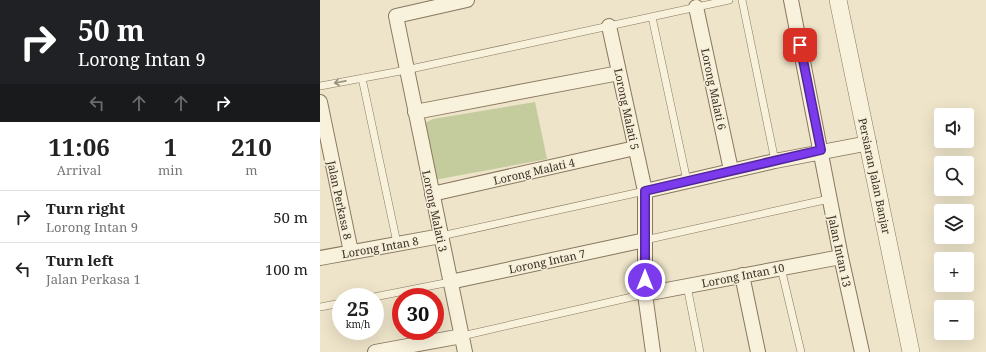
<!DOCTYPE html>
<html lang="en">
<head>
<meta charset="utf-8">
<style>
	:root { --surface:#fff; --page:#f6f6f6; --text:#222; --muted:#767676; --line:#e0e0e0 }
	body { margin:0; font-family:"Noto Serif",serif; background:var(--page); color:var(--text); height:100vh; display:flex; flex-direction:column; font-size:15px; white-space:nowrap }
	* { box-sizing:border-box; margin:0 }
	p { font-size:13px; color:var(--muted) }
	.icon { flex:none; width:22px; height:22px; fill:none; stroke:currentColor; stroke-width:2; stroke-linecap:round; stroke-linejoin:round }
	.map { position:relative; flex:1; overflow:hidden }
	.sheet { display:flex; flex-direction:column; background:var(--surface); width:320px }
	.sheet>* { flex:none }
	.hud { background:#202124; color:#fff; overflow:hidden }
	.tools { position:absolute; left:614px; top:108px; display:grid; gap:8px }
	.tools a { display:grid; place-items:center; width:40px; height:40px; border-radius:4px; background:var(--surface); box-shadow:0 4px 16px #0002; font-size:20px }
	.speed { position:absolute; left:12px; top:288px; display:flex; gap:8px; font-size:20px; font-weight:700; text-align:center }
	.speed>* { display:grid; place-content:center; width:52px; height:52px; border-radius:50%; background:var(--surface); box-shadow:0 4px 16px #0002; line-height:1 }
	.speed small { font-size:10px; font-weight:400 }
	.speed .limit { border:6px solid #d22; background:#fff; color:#111 }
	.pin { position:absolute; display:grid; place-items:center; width:34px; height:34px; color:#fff; margin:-17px; border-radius:8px; box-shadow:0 2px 6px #0006 }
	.me { position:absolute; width:44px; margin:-22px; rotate:0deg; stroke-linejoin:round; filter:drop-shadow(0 0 3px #0008) }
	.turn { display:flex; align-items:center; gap:14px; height:84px; padding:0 12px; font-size:18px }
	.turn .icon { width:52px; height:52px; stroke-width:2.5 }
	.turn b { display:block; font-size:28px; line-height:34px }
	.lanes { display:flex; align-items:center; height:38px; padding:0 12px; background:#0003; justify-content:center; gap:20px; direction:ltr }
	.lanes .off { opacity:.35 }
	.eta { display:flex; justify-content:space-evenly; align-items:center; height:68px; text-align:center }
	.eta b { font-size:24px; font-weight:700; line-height:28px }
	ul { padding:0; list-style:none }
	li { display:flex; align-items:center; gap:12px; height:52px; padding:0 12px; border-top:1px solid var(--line) }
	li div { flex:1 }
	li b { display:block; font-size:15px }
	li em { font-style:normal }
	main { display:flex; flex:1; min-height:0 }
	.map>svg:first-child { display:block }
	.green { fill:#c4cb9d }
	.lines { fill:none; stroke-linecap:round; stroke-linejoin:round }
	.service-casing { stroke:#89775e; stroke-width:8 }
	.minor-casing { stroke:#89775e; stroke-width:16 }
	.tertiary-casing { stroke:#89775e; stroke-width:18 }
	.service { stroke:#f8f1dc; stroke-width:7 }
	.minor { stroke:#f8f1dc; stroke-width:14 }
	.tertiary { stroke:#f8f1dc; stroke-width:17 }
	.oneway { stroke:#99907e }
	.route-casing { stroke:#51269a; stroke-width:10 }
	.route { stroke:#7c3aed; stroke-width:7 }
	.labels { text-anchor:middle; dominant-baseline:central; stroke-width:3; stroke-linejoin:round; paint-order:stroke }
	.street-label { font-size:11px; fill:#3a2e21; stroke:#f5eed9 }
</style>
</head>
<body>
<main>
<section class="sheet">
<div class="hud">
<div class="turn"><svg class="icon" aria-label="right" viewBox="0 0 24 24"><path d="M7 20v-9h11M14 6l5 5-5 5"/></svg><div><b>50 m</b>Lorong Intan 9</div></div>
<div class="lanes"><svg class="icon off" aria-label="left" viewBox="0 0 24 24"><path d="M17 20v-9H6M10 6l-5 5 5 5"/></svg><svg class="icon off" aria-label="ahead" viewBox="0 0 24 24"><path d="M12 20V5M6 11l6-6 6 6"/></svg><svg class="icon off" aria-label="ahead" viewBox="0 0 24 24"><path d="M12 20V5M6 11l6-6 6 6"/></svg><svg class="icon" aria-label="right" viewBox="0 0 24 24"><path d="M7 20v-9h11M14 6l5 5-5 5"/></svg></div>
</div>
<div class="eta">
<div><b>11:06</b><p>Arrival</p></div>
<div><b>1</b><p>min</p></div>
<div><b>210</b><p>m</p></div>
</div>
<ul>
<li><svg class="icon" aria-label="right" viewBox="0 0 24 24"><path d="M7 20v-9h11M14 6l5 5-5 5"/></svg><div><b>Turn right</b><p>Lorong Intan 9</p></div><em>50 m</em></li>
<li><svg class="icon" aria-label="left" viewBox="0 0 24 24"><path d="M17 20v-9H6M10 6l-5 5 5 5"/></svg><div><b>Turn left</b><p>Jalan Perkasa 1</p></div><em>100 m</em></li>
</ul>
</section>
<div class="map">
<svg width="666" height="352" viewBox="0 0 666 352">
	<rect width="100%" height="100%" fill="#ede4c9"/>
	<path class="green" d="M215,102L227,159L114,180L101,132L105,123L113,119Z"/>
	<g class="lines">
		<defs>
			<path id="service" d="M422,0L455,161
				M332,17L367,181
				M42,78L77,243
				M0,86L86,70L409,0
				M121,236L325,191
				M325,240L509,199
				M461,268L481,352
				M367,286L380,352
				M54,297L130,282
				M0,307L21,303
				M142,336L325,294"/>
			<path id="minor" d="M471,0L521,257L542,352
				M376,7L411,170
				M289,26L325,191V294L333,352
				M0,102L31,252
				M95,112L299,73
				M325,191L455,161L549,143
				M112,194L315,148
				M0,258L121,236
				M422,275L438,352
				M130,282L325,240
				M325,294L521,257
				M55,352L142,336
				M145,352L76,16L147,0"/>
			<path id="tertiary" d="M518,0L591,352"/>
		</defs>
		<use href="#service" class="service-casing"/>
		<use href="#minor" class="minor-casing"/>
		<use href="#tertiary" class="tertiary-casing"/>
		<use href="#service" class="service"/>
		<use href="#minor" class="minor"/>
		<use href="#tertiary" class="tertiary"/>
	</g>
	<defs><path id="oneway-shaft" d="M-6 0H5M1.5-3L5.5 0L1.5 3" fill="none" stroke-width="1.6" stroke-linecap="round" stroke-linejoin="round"/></defs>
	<use class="oneway" href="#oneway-shaft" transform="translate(20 82) rotate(169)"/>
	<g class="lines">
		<defs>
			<path id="route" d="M325,280V191L501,150L480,45"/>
		</defs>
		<use href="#route" class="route-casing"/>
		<use href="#route" class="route"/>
	</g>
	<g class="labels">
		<g class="street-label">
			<text transform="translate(394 89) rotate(78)">Lorong Malati 6</text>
			<text transform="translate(307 109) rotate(78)">Lorong Malati 5</text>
			<text transform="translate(214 171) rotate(-13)">Lorong Malati 4</text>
			<text transform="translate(555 176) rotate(78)">Persiaran Jalan Banjar</text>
			<text transform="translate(20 200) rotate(78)">Jalan Perkasa 8</text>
			<text transform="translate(115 211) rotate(78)">Lorong Malati 3</text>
			<text transform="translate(60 247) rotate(-10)">Lorong Intan 8</text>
			<text transform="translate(520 251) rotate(78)">Jalan Intan 13</text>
			<text transform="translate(227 261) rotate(-12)">Lorong Intan 7</text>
			<text transform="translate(423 275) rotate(-11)">Lorong Intan 10</text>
		</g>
	</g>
</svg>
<div class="tools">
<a><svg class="icon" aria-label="sound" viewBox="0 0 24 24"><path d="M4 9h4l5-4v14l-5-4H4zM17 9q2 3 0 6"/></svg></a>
<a><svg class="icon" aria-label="search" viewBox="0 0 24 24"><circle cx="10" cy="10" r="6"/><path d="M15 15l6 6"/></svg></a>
<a><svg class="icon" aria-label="layers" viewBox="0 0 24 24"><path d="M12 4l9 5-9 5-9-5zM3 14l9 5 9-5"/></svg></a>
<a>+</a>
<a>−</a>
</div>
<div class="speed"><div>25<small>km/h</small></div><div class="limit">30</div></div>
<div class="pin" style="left:480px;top:45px;background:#d93025"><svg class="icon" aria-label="arrive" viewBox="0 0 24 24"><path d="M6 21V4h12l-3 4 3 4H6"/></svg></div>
<svg class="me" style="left:325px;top:280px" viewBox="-20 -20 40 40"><circle r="17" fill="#7c3aed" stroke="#fff" stroke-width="3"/><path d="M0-11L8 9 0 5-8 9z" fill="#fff"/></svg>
</div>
</main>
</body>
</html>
